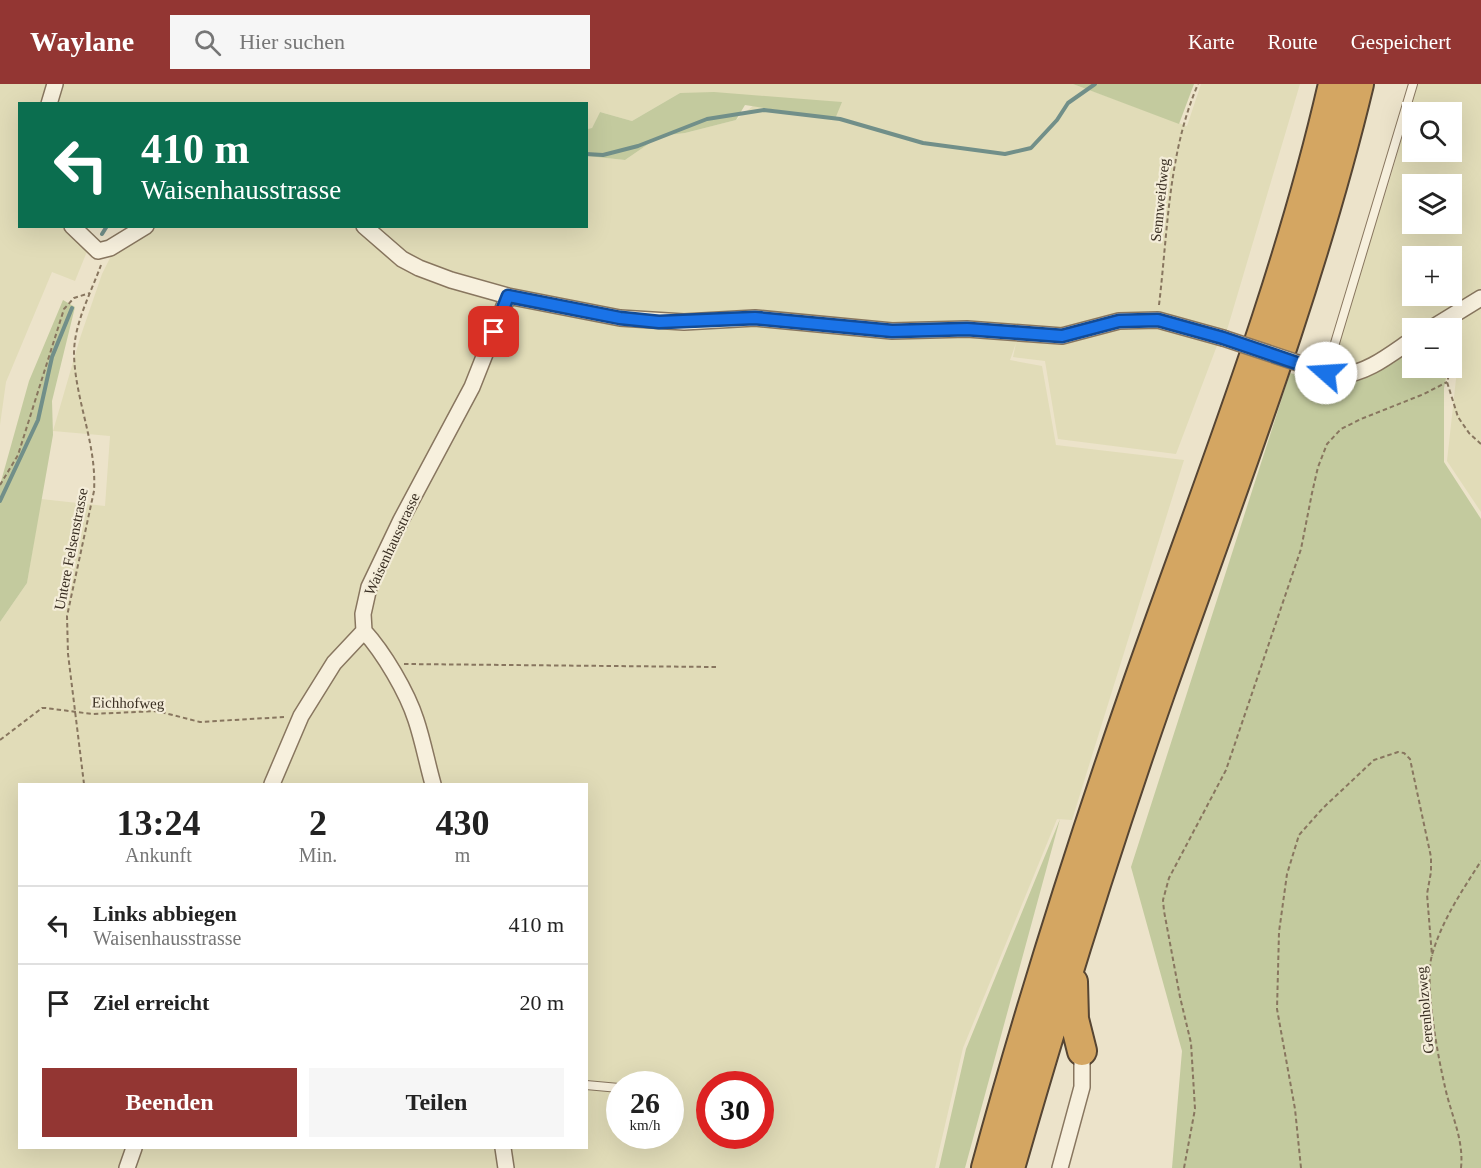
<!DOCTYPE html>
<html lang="de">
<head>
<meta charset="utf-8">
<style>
	:root { --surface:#fff; --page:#f6f6f6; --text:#222; --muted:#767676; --line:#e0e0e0; --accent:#933633 }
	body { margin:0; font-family:"Times New Roman",serif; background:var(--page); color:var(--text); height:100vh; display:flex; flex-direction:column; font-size:22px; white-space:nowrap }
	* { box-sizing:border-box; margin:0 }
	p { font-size:20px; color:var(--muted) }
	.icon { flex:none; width:33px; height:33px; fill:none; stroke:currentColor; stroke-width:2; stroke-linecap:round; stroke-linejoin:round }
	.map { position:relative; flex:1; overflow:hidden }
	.sheet { position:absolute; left:18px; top:699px; width:570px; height:366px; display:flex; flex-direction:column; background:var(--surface); border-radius:0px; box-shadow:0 6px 24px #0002 }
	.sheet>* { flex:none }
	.hud { position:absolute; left:18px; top:18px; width:570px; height:126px; border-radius:0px; box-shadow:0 6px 24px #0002; background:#0b6e4f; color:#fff; overflow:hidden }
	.tools { position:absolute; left:1402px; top:18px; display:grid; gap:12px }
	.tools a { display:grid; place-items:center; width:60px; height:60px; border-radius:0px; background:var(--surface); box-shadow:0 6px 24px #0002; font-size:30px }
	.speed { position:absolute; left:606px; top:987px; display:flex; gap:12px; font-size:30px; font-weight:700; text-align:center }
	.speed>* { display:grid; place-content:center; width:78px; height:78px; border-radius:50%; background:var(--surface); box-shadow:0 6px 24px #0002; line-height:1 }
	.speed small { font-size:15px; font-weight:400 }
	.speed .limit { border:9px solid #d22; background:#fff; color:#111 }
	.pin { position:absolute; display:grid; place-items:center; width:51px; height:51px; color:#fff; margin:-26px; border-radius:12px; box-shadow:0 3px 9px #0006 }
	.me { position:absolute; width:66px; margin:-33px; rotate:289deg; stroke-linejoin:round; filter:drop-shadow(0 0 4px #0008) }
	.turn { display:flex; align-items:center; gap:21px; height:126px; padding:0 24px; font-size:27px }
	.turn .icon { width:78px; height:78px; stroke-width:2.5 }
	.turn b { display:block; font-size:42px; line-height:51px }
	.eta { display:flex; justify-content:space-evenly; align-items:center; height:102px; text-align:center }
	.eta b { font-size:36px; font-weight:600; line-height:42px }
	.cta { display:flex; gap:12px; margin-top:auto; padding:12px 24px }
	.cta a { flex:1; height:69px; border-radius:0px; background:var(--accent); color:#fff; font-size:24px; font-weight:600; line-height:69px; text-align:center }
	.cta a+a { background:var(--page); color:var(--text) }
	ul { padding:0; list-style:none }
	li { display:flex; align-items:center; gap:18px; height:78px; padding:0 24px; border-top:2px solid var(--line) }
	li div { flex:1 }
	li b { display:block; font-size:22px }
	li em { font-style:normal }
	header { display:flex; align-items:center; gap:36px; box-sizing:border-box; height:84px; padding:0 30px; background:var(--accent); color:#fff }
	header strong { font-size:28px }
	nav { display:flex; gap:33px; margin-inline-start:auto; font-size:21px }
	.search { width:420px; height:54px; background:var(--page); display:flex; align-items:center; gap:15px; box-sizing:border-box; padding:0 21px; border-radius:0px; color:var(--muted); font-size:22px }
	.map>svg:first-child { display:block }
	.farmland { fill:#e1dcb8; fill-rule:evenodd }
	.green { fill:#c3ca9e }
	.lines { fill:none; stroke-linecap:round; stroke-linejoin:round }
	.stream { stroke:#718f89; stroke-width:4 }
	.service-casing { stroke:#88765f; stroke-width:10 }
	.minor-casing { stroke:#88765f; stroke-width:18 }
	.motorway-casing { stroke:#564533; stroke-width:32 }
	.path { stroke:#88765f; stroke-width:2; stroke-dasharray:4.5 3; stroke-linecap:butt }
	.service { stroke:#f7f0dd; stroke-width:8 }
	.minor { stroke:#f7f0dd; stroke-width:15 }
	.motorway { stroke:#d4a662; stroke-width:28 }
	.minor-bridge-casing { stroke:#88765f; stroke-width:18; stroke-linecap:butt }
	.minor-bridge { stroke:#f7f0dd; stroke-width:15 }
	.route-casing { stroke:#114b97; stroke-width:15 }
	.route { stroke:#1a73e8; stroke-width:10 }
	.labels { text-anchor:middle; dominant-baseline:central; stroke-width:4.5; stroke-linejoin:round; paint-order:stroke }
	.street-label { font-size:15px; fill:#392e22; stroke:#f4edd9 }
</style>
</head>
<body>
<header>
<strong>Waylane</strong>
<div class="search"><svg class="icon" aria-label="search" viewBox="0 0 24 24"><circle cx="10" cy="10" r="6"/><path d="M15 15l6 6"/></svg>Hier suchen</div>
<nav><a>Karte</a><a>Route</a><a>Gespeichert</a></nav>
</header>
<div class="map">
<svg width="1481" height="1084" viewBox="0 0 1481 1084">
	<rect width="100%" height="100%" fill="#ece3ca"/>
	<path class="farmland" d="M0,0H50L45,19L20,20V142L68,143L88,165L75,197L52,188L6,298L0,341Z
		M59,0H1073L1187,42L1201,0H1300L1227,246L1165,235L1063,247L650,235L452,193L404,172L369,143L586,142L587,72L625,76L660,52L685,49L736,36L754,21L680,9L632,37L600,28L592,44L587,45L586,20H53Z
		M1417,0H1481V209L1421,244H1413V250L1376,273L1344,285L1337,279L1335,266L1389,98ZM1413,28H1452V68H1413ZM1413,100H1452V140H1413ZM1413,172H1452V212H1413Z
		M154,143H358L394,174L596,234L754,238L1018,252L1141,235L1218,259L1176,370L1058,355L1045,277L1013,273L1016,259L1010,276L1042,282L1056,361L1184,376L1072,736L1057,735L963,964L935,1084H0V538L27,499L41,415L105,422L110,352L53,347L80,254L102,190L113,168L128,157ZM20,700H586V1064H20ZM620,1000H670V1052H620ZM710,1000H760V1052H710Z
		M1481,219V428L1447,377L1456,295L1452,244L1450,243L1453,237Z"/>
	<path class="green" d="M1073,0H1194L1179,40Z
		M714,8L842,18L835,35L745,21L736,36L685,49L660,52L625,76L587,72V45L592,44L600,28L632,37L680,9Z
		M63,216L75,223L52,317L53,351L27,499L0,538V401L29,297Z
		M1413,261V284H1448L1444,304V378L1481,435V1084H1172L1182,967L1131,783L1290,289L1322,298L1343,297Z
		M1060,735L965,1084H939L966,965Z"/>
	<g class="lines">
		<path class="stream" d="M586,70L603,71L638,62L707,35L764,26L840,35L923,59L1005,70L1031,64L1057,36L1068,19L1095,0
			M102,150L107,142
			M0,417L38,336L52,273L72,224"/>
		<defs>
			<path id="service" d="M1326,289L1413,0
				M586,1001L619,1004"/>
			<path id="minor" d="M49,20L55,0
				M72,142L98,167L110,164L146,142
				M364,142L402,175L419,184L451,196L508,212L620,234L684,238L755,234L892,247L967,245L1062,252L1119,237L1158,236L1223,254
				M1432,244L1481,214
				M1313,284C1322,287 1332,291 1341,291C1367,290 1392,269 1413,255
				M364,547C384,569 407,608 416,636C423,657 427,679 433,700
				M272,700L301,632L334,579L364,547L363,530L369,503L401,436L472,303L508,212
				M503,1064L506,1084
				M127,1084L134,1064
				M1060,1084L1082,1003V967"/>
			<path id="motorway" d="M1073,898L1074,935L1082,967
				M986,1084C1030,922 1081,762 1136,604C1206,404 1286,206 1333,0
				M1010,1084C1056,924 1105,766 1160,609C1231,408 1309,208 1359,0"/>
		</defs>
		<use href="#service" class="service-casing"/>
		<use href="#minor" class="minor-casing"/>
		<use href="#motorway" class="motorway-casing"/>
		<path class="path" d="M1159,221C1168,146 1168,70 1198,0
			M1451,284L1447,298L1458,333L1469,349L1481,360
			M0,401L18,371L64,225L74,214L90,209
			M404,580L716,583
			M0,656L42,624H46L92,630L157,627L200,638L284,633
			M84,700L68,570L67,532L94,407C97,360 75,316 74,270C74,239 91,209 101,181
			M1184,1084L1195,1025L1191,959L1180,913L1164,827L1163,816L1169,794L1226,686L1301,465L1312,409L1318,383L1327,360L1341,345L1361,335L1424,310L1447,298
			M1301,1084L1295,1025L1277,925L1279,848L1287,790L1299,751L1323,724L1374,676L1398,668L1404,669L1410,675L1431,773V788L1427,810L1432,872
			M1461,1084C1464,1055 1451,1031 1445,1003C1438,973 1424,899 1432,871C1442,836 1462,807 1481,777"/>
		<use href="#service" class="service"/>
		<use href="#minor" class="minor"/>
		<use href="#motorway" class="motorway"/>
		<defs>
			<path id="minor-bridge" d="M1223,254L1313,284"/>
		</defs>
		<use href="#minor-bridge" class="minor-bridge-casing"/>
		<use href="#minor-bridge" class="minor-bridge"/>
	</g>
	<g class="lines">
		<defs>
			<path id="route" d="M494,248L508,212L620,234L659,238L755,234L892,247L967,245L1062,252L1119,237L1158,236L1223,254L1326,289"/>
		</defs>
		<use href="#route" class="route-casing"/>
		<use href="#route" class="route"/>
	</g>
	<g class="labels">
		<g class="street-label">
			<text transform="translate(1160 116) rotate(-84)">Sennweidweg</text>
			<text transform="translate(392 460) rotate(-65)">Waisenhausstrasse</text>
			<text transform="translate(71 465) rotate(-79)">Untere Felsenstrasse</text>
			<text transform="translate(128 619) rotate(1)">Eichhofweg</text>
			<text transform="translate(1425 926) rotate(-95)">Gerenholzweg</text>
		</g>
	</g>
</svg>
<div class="tools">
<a><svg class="icon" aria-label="search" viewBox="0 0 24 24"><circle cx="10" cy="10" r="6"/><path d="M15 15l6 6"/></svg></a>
<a><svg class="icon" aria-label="layers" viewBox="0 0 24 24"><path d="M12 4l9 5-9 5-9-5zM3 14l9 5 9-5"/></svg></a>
<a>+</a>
<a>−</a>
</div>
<div class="speed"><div>26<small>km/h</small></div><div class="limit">30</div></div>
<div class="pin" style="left:494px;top:248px;background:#d93025"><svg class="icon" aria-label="arrive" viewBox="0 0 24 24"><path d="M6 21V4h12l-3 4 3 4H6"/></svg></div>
<svg class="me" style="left:1326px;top:289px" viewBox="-20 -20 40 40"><circle r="19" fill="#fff"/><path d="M0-13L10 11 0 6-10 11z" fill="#1a73e8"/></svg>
<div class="hud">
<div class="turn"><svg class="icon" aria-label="left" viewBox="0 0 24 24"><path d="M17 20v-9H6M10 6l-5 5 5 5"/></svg><div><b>410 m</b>Waisenhausstrasse</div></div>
</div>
<section class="sheet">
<div class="eta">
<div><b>13:24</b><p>Ankunft</p></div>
<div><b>2</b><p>Min.</p></div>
<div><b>430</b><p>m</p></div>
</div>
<ul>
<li><svg class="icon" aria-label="left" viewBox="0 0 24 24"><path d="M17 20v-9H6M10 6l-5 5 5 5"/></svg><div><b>Links abbiegen</b><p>Waisenhausstrasse</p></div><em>410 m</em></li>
<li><svg class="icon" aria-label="arrive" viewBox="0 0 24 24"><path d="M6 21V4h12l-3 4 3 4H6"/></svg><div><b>Ziel erreicht</b></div><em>20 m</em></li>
</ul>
<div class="cta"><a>Beenden</a><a>Teilen</a></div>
</section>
</div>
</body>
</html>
